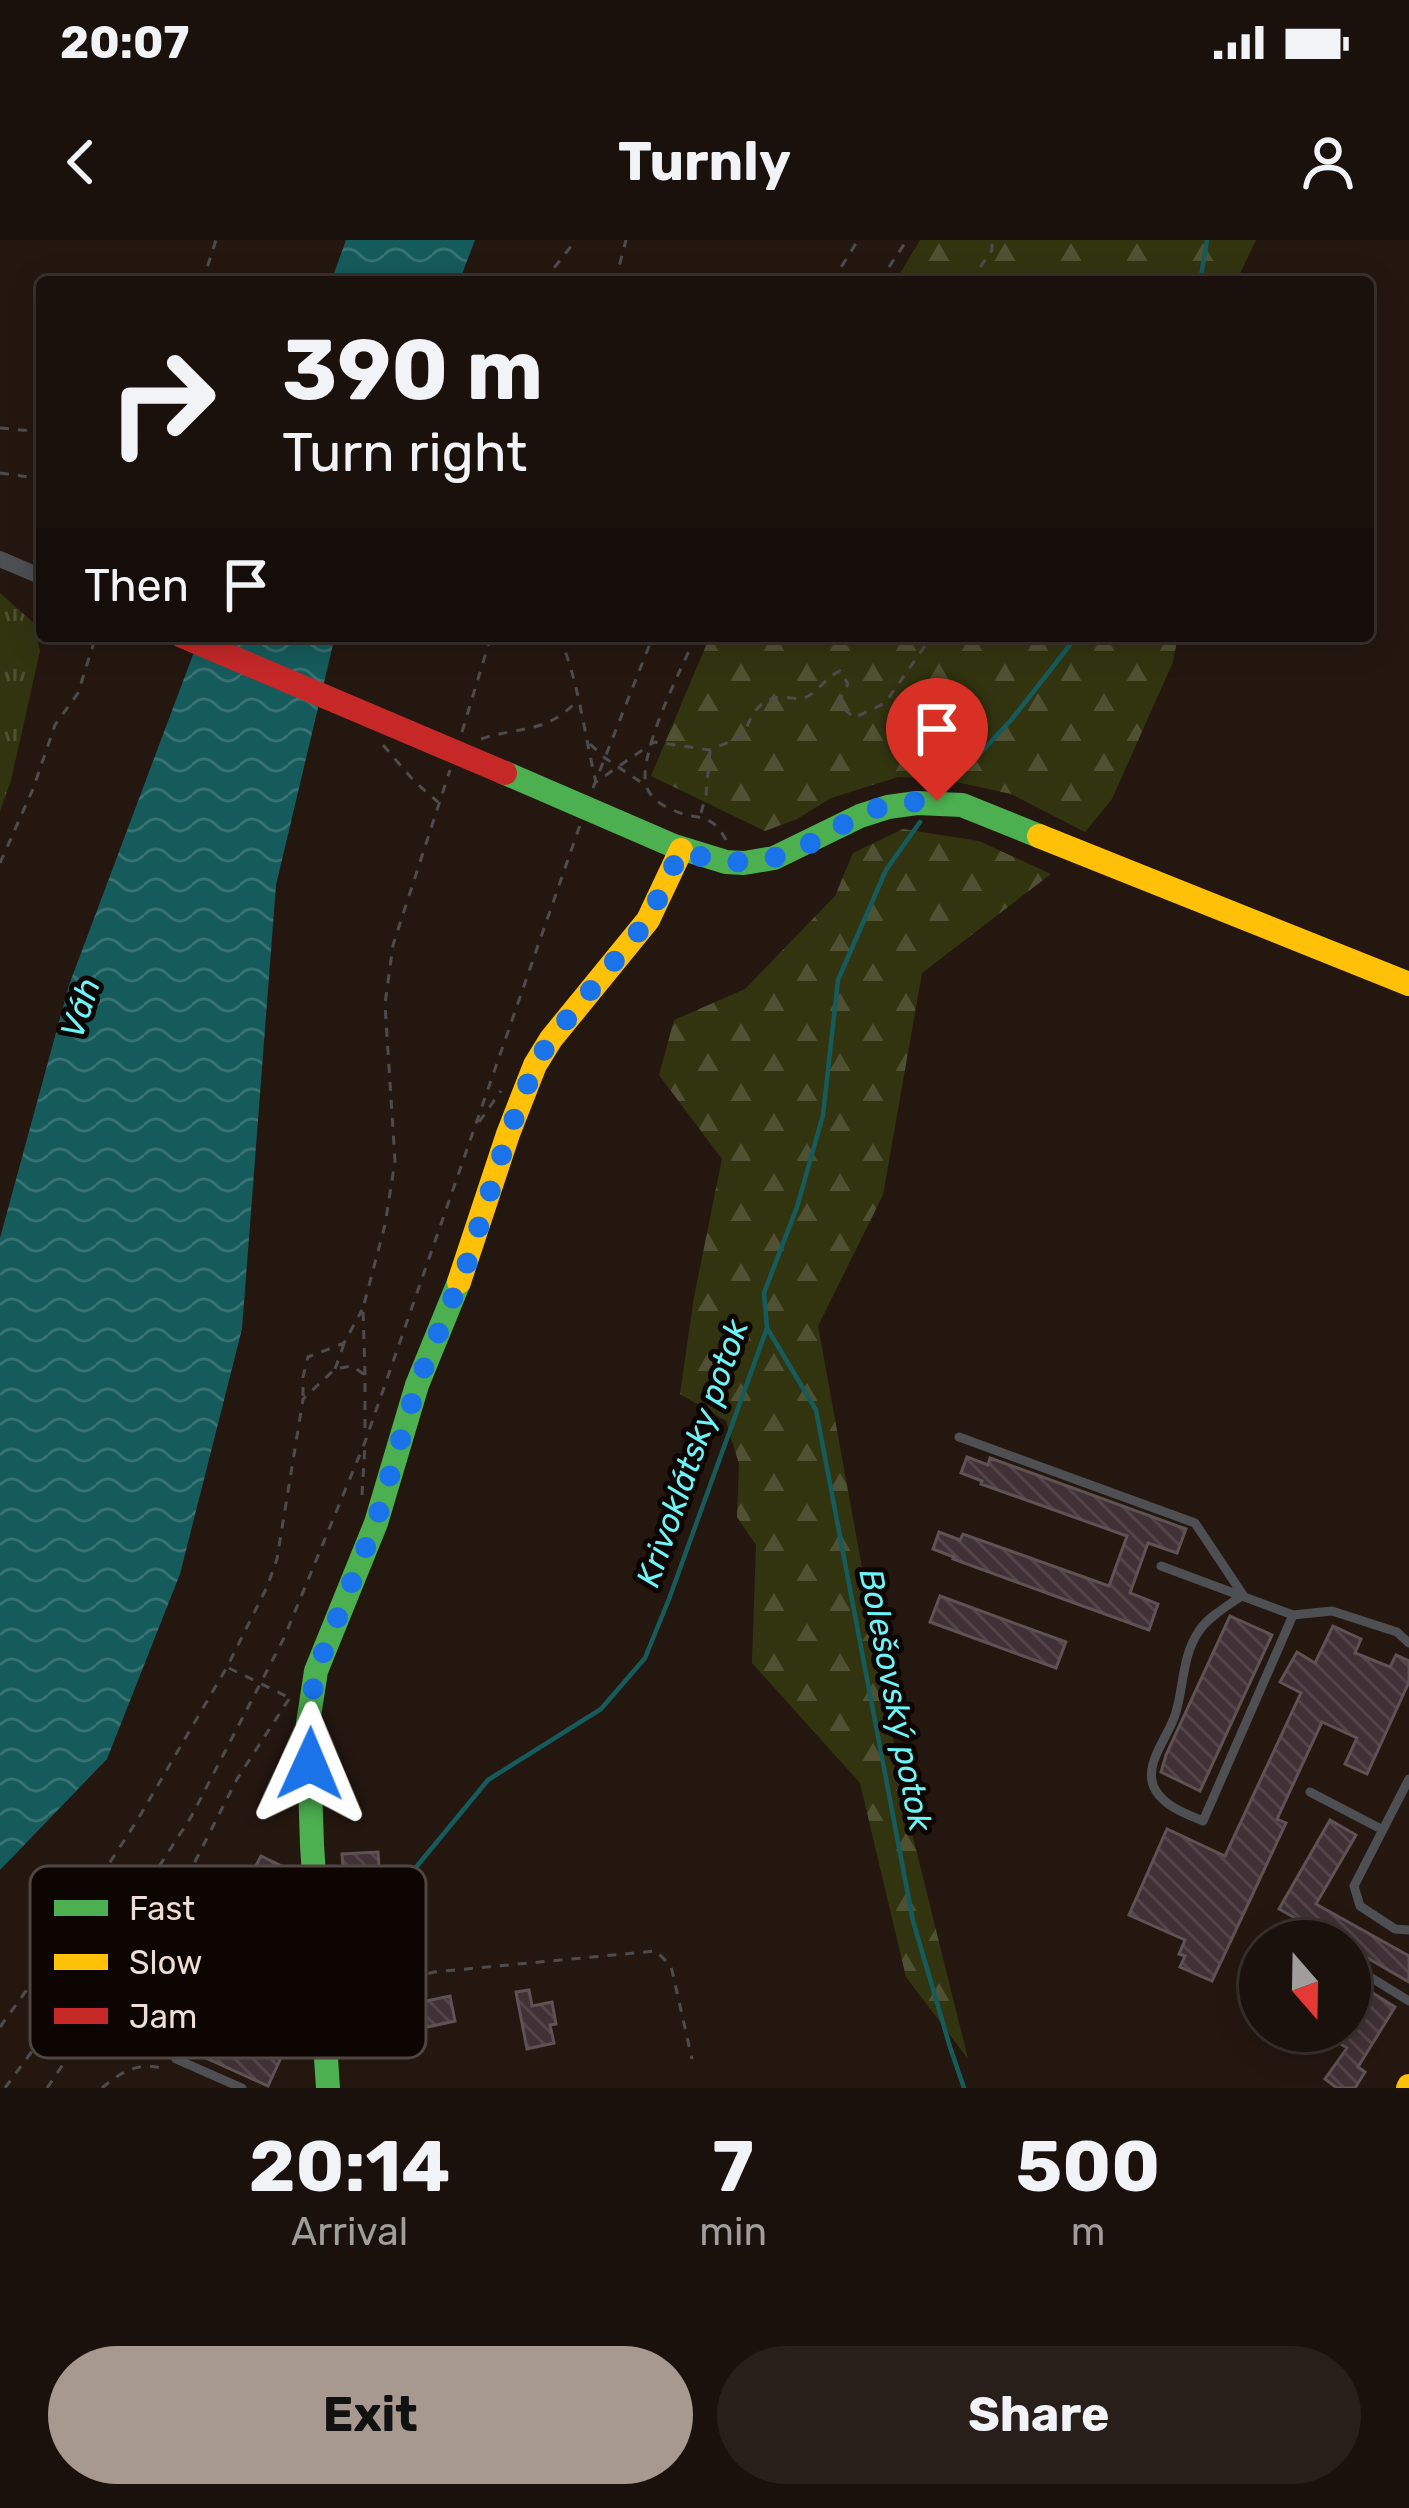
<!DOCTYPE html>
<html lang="en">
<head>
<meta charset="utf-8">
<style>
	:root { --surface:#1b110c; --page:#281f1a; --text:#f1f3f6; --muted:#a09d9d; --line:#39312d; --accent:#a79890 }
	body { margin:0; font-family:Rubik,sans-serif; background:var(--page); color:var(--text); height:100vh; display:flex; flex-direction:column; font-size:45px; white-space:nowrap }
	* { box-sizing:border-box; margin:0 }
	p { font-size:39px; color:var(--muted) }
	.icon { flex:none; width:66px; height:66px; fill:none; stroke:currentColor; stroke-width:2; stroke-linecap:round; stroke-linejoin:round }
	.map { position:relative; height:1848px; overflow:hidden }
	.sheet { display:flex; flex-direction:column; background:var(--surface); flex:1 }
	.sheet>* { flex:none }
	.hud { position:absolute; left:36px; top:36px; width:1338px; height:366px; border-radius:12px; box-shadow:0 6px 30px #0003,0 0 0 3px var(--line); background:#1b110c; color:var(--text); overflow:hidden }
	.needle { width:78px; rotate:160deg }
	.controls { position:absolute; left:1239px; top:1680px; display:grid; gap:24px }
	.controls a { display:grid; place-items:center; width:132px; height:132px; border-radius:50%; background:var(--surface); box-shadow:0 6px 30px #0003,0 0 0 3px var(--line); font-size:60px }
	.pin { position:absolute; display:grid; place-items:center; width:102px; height:102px; color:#fff; margin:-123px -51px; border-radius:50% 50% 50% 0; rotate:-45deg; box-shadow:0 0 12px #0007 }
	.pin .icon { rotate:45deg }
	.me { position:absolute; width:132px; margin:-66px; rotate:1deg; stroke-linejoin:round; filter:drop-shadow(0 0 9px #0008) }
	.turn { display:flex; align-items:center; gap:42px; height:252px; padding:0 48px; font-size:54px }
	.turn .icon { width:156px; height:156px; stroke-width:2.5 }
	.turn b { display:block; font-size:84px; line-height:102px }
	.then { display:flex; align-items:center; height:114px; padding:0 48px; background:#0003; gap:24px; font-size:45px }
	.eta { display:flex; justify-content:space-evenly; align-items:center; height:204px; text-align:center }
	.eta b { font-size:72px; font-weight:700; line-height:84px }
	.button { display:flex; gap:24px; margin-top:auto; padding:24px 48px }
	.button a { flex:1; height:138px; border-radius:72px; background:var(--accent); color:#111; font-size:48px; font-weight:700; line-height:138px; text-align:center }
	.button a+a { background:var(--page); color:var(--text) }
	.status { display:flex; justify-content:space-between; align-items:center; height:84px; padding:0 60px; background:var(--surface); direction:ltr }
	.status svg { height:33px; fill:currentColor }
	header { display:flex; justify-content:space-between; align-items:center; height:156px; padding:0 48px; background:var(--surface); font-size:54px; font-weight:700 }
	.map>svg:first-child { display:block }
	.grass { fill:url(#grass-tufts) }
	.forest { fill:url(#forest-firs) }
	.water { fill:url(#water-waves) }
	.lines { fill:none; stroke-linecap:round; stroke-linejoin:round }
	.stream { stroke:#165b5c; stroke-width:4.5 }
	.building { fill:url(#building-back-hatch); stroke:#5d5254; stroke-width:3 }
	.path { stroke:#4e4b4c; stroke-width:3; stroke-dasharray:9 9; stroke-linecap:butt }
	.lane { stroke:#4d4f53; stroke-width:9 }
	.street { stroke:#4d4f53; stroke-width:16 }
	.fast { stroke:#4caf50; stroke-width:24 }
	.slow { stroke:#ffc107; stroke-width:24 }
	.jam-bridge { stroke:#c62828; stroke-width:24 }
	.route { stroke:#1a73e8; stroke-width:21; stroke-dasharray:0 37.8 }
	.labels { text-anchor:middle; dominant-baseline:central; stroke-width:10; stroke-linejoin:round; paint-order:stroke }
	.water-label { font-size:33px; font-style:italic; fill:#6cf5f8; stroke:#0d0502 }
	.key { fill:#0d0502; stroke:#504641; stroke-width:3 }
	.key-label { font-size:33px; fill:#eeded5 }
</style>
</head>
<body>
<div class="status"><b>20:07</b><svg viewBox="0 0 49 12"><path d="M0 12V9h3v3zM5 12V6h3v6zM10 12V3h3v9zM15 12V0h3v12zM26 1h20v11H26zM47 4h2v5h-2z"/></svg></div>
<header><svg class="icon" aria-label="back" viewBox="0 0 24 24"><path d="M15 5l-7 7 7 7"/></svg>Turnly<svg class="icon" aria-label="person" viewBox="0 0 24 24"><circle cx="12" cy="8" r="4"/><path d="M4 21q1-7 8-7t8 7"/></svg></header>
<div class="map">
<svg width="1409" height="1848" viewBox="0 0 1409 1848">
	<defs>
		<pattern id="grass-tufts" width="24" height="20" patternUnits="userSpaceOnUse" patternTransform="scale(3)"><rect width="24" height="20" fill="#323410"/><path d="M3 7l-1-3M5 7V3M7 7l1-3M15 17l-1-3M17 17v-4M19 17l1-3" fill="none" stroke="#505132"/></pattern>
		<pattern id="forest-firs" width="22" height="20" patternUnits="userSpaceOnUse" patternTransform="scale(3)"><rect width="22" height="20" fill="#323410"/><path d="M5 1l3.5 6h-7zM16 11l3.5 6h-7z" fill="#505132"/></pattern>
		<pattern id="water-waves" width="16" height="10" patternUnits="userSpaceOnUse" patternTransform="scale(3)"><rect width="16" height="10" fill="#165b5c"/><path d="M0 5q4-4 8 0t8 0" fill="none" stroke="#387272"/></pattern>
		<pattern id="building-back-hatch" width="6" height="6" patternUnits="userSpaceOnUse" patternTransform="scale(3)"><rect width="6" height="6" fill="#403136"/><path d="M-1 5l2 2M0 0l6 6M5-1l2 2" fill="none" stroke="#534549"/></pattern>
	</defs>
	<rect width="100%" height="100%" fill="#241710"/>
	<path class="grass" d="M0,353L34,383L40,411L11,540L0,571Z"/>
	<path class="forest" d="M920,0H1256L1236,42H895Z
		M710,396H1178L1173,422L1112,559L1085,592L1011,554L943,539L898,537L831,558L797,579L765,591L651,536Z
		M903,589L979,601L1051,634L922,733L883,955L818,1086L906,1569L968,1819L906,1737L860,1543L752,1423L756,1305L737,1277L739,1224L726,1181L680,1154L694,1057L722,919L659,835L674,780L745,749L835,656L853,613Z"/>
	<path class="water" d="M346,0H475L459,42H331Z
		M200,396H335L276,645L242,1089L180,1334L107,1519L0,1630V998L69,745Z"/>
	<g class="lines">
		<path class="stream" d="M1200,42L1207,0
			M957,538L1012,479L1077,396
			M767,1088L816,1170L913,1681L950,1807L964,1848
			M354,1769L403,1643L488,1540L601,1469L645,1418L669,1359L767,1088L764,1053L797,967L823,875L838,740L886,630L920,582"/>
	</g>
	<path class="building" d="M967,1217L988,1225L990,1218L1186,1289L1177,1313L1148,1303L1130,1353L1158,1364L1149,1390L953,1319L954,1317L933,1309L939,1292L960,1300L963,1294L1109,1346L1127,1296L981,1244L982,1241L961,1233Z
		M940,1356L1066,1402L1056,1428L930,1382Z
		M1230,1376L1272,1395L1200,1551L1161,1532L1166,1515Z
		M1333,1386L1361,1399L1355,1413L1390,1427L1396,1415L1409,1421V1442L1367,1534L1345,1524L1357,1498L1322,1482L1277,1579L1286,1583L1212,1741L1180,1727L1185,1716L1179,1714L1185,1700L1129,1675L1167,1589L1225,1616L1301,1453L1280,1442L1297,1412L1315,1423Z
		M1330,1580L1356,1595L1316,1664L1409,1716V1742L1350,1708V1701H1337L1279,1669Z
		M378,1612L381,1657L345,1659L342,1614Z
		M261,1616L290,1630L280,1652L250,1637Z
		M529,1750L532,1766L552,1762L556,1784L550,1785L554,1803L527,1809L516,1752Z
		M1368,1750L1395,1767L1358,1827L1365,1832L1355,1848H1337L1325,1839L1347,1808L1336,1801L1342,1791H1350V1768L1355,1771Z
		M450,1756L455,1781L423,1788L417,1763Z
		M203,1772L229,1784L222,1798L260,1815L271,1792L289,1800L268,1846L186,1809Z"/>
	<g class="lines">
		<path class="path" d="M199,42L206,31L216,0
			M543,42L576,0
			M615,42L626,0
			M832,42L858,0
			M879,42L907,0
			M970,42L992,10V0
			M0,188L42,192
			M0,233L42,239
			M559,396C579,441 584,494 596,542L654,502L710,510L743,496C751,477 757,459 781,457C783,457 799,459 801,459C817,455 825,437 840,431L848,444L838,463L854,478L885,463L932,396
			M696,396C682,427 638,513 646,545C649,557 662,566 673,570C698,582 710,570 726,600
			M462,492L491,396
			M481,499C520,486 545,494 576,462
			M590,504L605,518L645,545
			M383,505L414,541L438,562
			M593,548L653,396
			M701,573L706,555L710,511
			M0,623L33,549L55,485L78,453L96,396
			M479,882L501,851
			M335,1129L344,1104
			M365,1135L363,1068L385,985L395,921L385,764L393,705L450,530
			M303,1156V1137L308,1117L344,1103L362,1070
			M362,1255L365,1205
			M229,1428L290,1458
			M31,1744L42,1749L75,1753L85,1767L89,1784
			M77,1753L115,1746
			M346,1768L388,1744L434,1732L656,1711L671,1726L692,1819
			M0,1787L31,1744L138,1579L227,1427L267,1347L277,1319L303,1159L335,1129L352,1126L365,1135V1195
			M5,1848L94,1727L191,1577L284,1398L365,1202L580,585
			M47,1848L177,1657L237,1539L289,1459
			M102,1848C122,1831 141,1820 167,1830"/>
		<path class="lane" d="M959,1197L1195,1283L1243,1355C1229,1365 1208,1377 1199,1391C1182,1416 1184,1445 1176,1472C1170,1496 1140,1526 1156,1551C1166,1567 1186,1574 1203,1581L1293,1375
			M1161,1326L1293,1375L1332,1371L1397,1392L1409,1403
			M1409,1539L1354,1646L1360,1666L1395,1689L1409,1690
			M1310,1552L1383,1590
			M1350,1733L1357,1729L1409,1761
			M176,1819L242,1848"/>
		<path class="street" d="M0,319L42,337"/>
		<path class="fast" d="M505,533L674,606L726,622L744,623L774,618L860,576L888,567L917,563L962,565L1039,596
			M328,1848L312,1605L308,1483L316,1431L376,1283L417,1145L459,1042"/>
		<path class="slow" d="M1039,596L1409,744
			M459,1042L508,894L535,825L551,799L648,680L681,610
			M1408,1848L1409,1846"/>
		<path class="jam-bridge" d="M182,396L505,533"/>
	</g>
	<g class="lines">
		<path class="route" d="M310,1524L308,1483L316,1431L376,1282L417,1145L468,1021L508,895L535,825L551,799L648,680L681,610C723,627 766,626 807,605C829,594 849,579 872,570C893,563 915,561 937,561"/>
	</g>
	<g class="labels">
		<g class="water-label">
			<text transform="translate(80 768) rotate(-72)">Váh</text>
			<text transform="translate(692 1213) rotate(-71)">Krivoklátsky potok</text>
			<text transform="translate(896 1460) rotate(79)">Bolešovský potok</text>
		</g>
	</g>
	<rect x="30" y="1626" width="396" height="192" rx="18" class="key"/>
	<rect x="54" y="1660" width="54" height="16" fill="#4caf50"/>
	<rect x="54" y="1714" width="54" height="16" fill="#ffc107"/>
	<rect x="54" y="1768" width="54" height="16" fill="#c62828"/>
	<g class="key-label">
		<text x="129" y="1680">Fast</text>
		<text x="129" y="1734">Slow</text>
		<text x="129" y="1788">Jam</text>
	</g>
</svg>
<div class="controls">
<a><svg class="needle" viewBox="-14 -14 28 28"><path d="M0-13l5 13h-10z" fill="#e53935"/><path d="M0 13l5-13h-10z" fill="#a09d9d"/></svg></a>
</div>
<div class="pin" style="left:937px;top:561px;background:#d93025"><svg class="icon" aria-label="arrive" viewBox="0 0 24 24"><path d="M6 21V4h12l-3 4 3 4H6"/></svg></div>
<svg class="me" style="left:310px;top:1524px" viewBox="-20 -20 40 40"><path d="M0-17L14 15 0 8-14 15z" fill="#1a73e8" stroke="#fff" stroke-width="4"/></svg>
<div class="hud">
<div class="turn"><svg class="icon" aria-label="right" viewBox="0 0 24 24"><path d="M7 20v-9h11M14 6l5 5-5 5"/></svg><div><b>390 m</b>Turn right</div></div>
<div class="then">Then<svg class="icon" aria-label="arrive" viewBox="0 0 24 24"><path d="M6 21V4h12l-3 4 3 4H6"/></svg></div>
</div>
</div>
<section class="sheet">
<div class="eta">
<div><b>20:14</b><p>Arrival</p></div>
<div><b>7</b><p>min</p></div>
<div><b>500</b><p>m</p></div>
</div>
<div class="button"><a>Exit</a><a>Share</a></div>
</section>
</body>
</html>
